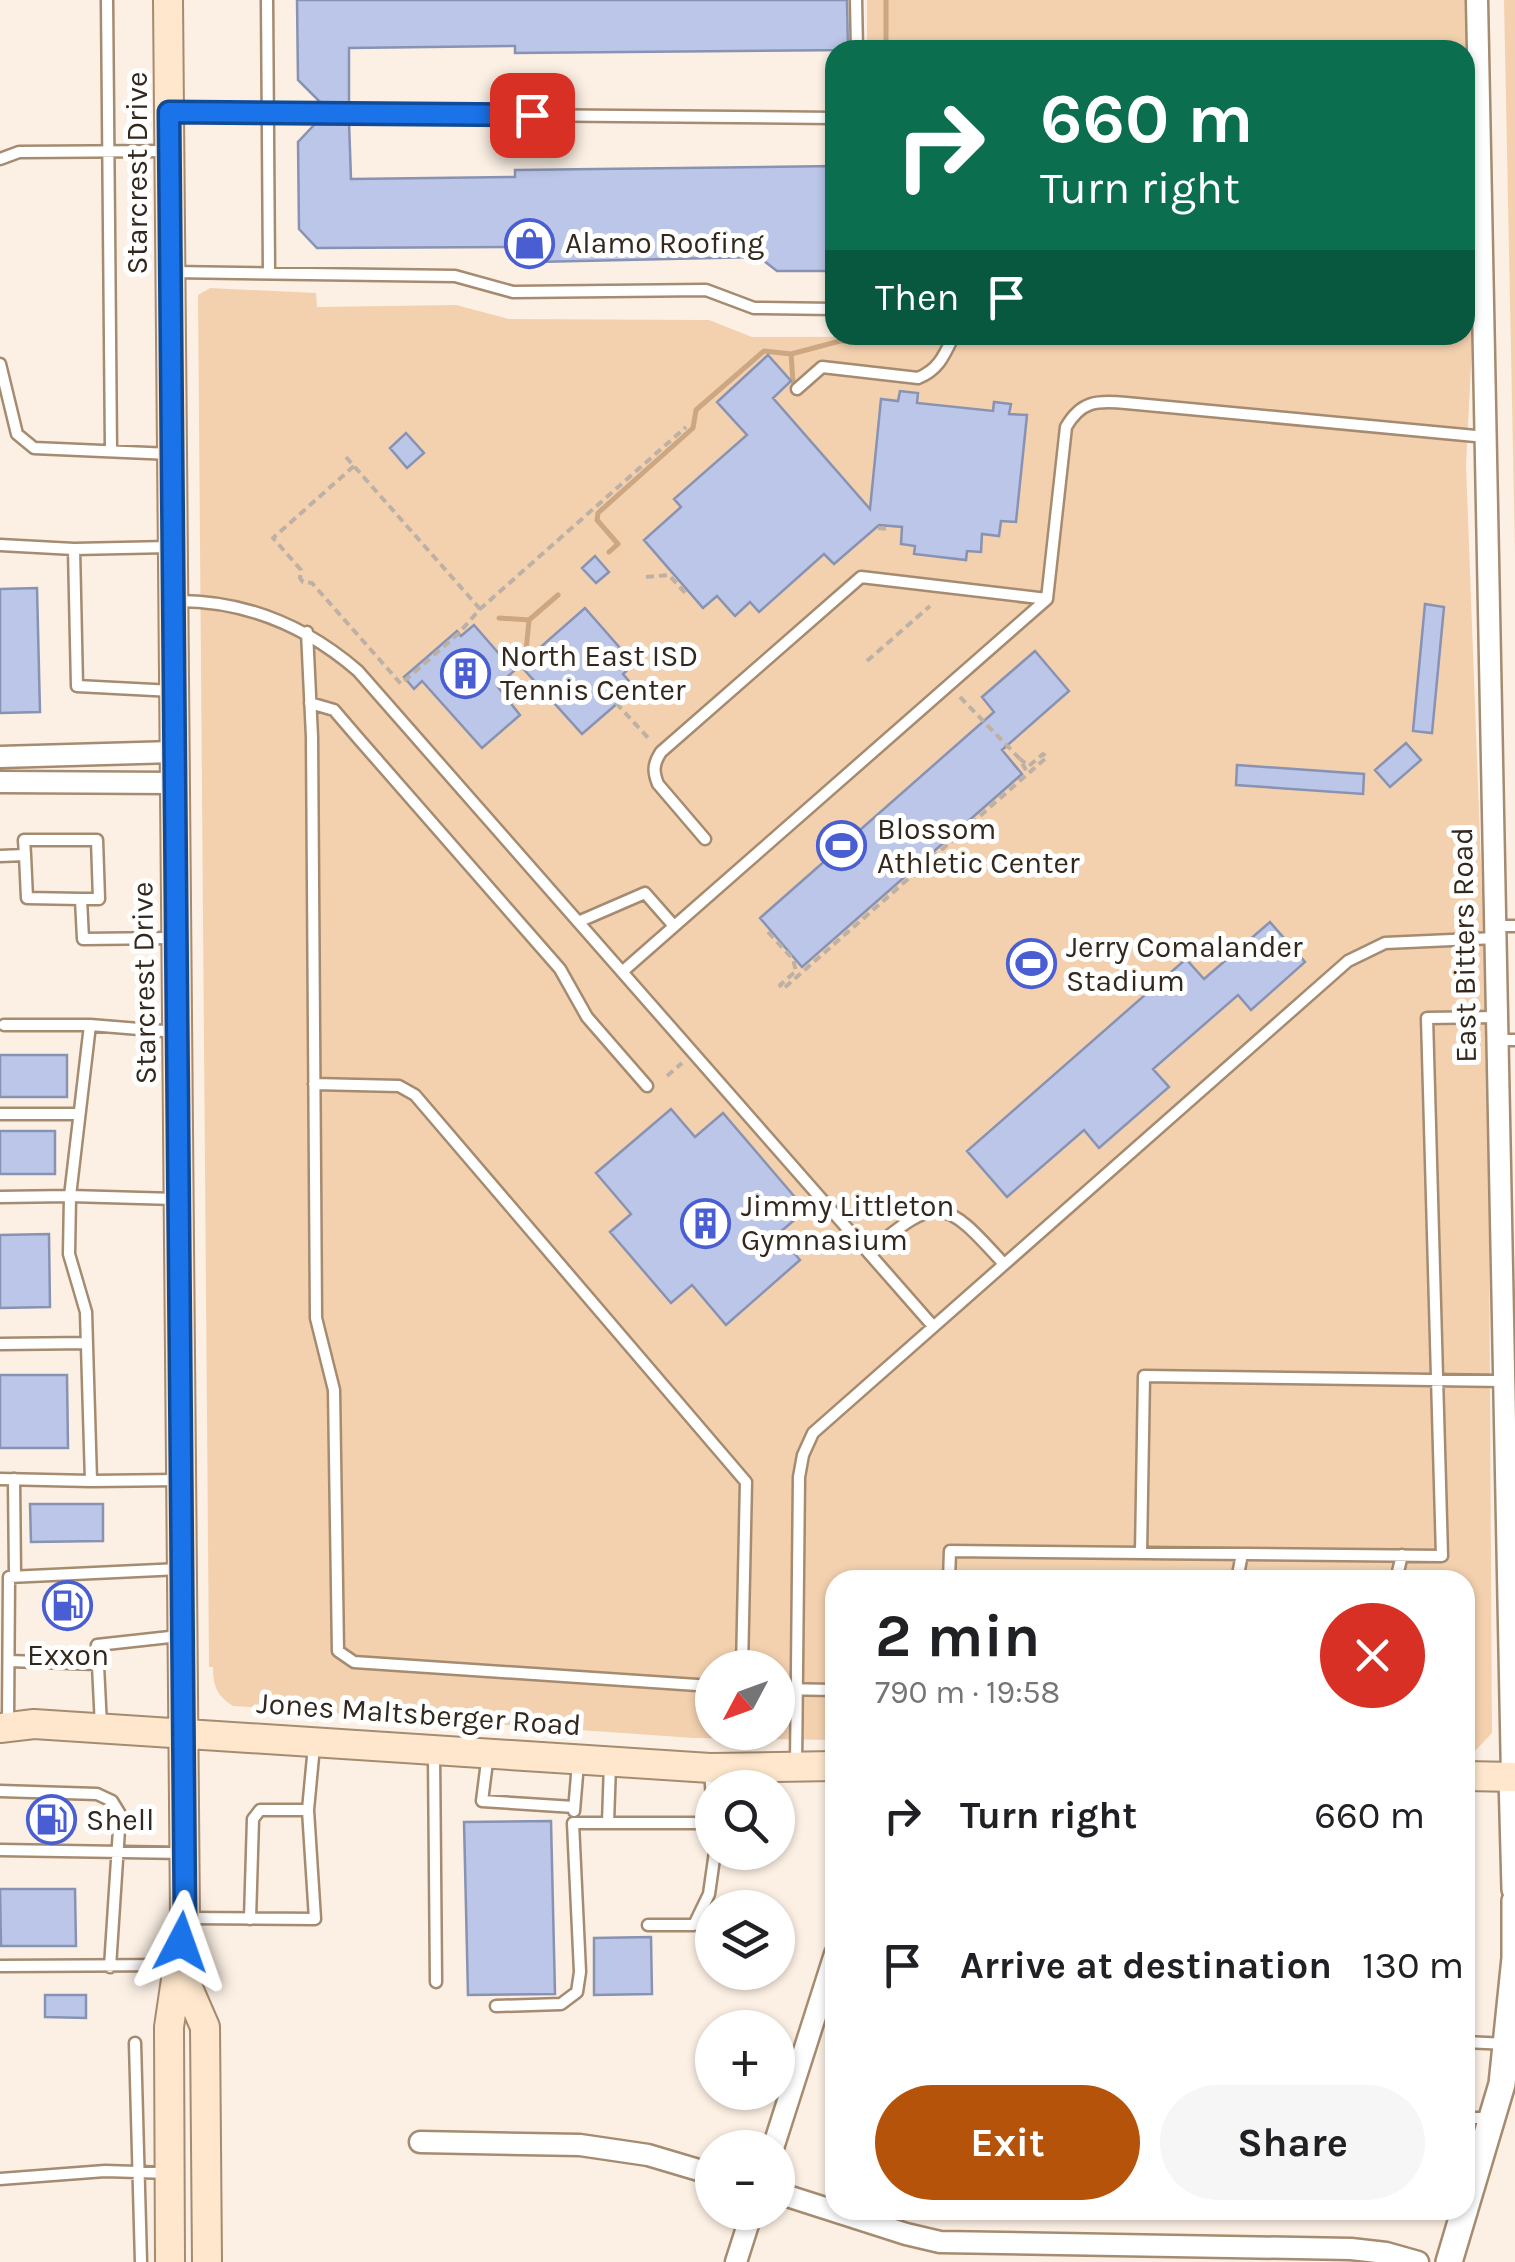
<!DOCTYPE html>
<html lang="en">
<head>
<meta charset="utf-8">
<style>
	:root { --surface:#fff; --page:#f6f6f6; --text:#202124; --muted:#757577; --accent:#b45309 }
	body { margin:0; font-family:Karla,sans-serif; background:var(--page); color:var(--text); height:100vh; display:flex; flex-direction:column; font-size:38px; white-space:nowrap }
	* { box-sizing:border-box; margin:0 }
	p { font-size:32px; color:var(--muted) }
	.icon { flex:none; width:55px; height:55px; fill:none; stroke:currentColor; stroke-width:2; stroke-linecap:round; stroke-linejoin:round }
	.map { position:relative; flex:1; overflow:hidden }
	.panel { position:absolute; left:825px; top:1570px; width:650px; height:650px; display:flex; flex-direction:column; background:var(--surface); border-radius:30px; box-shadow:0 2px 8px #0004 }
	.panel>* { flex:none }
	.banner { position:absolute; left:825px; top:40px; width:650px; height:305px; border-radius:30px; box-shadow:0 2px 8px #0004; background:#0b6e4f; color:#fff; overflow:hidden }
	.needle { width:65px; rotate:229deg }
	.fabs { position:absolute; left:695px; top:1650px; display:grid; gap:20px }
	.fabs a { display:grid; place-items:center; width:100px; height:100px; border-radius:50%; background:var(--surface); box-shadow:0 2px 8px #0004; font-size:50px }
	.pin { position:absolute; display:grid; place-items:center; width:85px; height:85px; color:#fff; margin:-42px; border-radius:20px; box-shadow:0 5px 15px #0006 }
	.me { position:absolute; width:110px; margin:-55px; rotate:4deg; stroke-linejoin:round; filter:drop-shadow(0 0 8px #0008) }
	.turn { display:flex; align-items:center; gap:35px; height:210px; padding:0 50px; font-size:45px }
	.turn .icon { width:130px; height:130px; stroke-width:2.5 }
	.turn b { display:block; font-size:70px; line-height:85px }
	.then { display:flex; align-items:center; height:95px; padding:0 50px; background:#0003; gap:20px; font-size:38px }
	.round { display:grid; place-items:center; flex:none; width:105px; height:105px; border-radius:52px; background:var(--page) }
	.headline { display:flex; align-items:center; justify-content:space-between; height:170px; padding:0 50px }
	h1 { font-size:60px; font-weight:700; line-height:75px }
	.action { display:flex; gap:20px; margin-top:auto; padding:20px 50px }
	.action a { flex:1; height:115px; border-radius:60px; background:var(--accent); color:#fff; font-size:40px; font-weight:700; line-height:115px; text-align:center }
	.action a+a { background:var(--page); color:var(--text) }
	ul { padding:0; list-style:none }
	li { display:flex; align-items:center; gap:30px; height:150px; padding:0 50px }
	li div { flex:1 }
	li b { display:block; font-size:38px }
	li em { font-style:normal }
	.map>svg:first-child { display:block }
	.green { fill:#f3d1af; fill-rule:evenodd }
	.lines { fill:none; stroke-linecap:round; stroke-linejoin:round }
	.stream { stroke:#cca781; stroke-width:5 }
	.building { fill:#bbc6e8; stroke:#8892b2; stroke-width:2.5 }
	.service-casing { stroke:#a58b70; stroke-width:15 }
	.minor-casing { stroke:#a58b70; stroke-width:25 }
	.tertiary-casing { stroke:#a58b70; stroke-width:30 }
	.secondary-casing { stroke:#a58b70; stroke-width:32 }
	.path { stroke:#bdb1a5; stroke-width:4; stroke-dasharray:8 5; stroke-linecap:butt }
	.service { stroke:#fff; stroke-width:10 }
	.minor { stroke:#fff; stroke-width:20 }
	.tertiary { stroke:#fff; stroke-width:25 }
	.secondary { stroke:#fee7cd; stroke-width:28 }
	.route-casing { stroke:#114b97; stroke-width:25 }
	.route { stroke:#1a73e8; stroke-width:18 }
	.labels { text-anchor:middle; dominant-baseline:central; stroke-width:10; stroke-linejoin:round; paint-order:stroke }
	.street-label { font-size:30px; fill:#33281d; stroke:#fff }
	.poi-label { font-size:30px; fill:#33281d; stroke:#fff; text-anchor:start }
</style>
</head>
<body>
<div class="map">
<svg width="1515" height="2262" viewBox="0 0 1515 2262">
	<rect width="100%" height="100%" fill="#fcf0e4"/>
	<path class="green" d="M867,0H1467L1474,306L1466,465L1488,1052L1492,1733L1476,1750H1465V1580H835V1740L694,1738L233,1706C217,1696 213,1686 213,1667H209L198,295L210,288L316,293L317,307L456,305L509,319L709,320L752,337L1465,335V50H867ZM712,1668H778V1732H712Z
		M1504,0H1515V553Z"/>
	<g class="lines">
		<path class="stream" d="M886,0V50
			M791,354L793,382
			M609,552L618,544L597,520L598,513L693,428L696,410L764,351L791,354L840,341H875L882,335
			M499,618L529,620
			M526,651L529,620L558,595"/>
	</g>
	<path class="building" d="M297,0H847L848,50L515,53V46L349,48V105H323L298,80Z
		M342,122H349L351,179L515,177V170L835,166V271H777L759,257L535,262L516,247L317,248L299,229L298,142L315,124H344Z
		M768,355L791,381L773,398L870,509L881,399L898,401L900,391L918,393L917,403L993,411L994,402L1011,404L1009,414L1027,415L1016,522L1001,521L999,536L982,534L981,552L967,551L966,560L914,554L915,546L901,544L902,527L879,525L834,564L824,554L759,612L750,602L735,616L717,596L703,608L644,540L681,507L674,499L747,435L717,402Z
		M406,433L424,453L407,468L390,448Z
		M595,556L609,572L596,583L582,568Z
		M37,588L40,712L0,713V589Z
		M1425,604L1444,607L1432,733L1413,731Z
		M585,608L634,664L623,674L635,688L582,734L520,665Z
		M474,625L514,671L497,686L520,715L482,748L422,681L414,689L404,677L457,631L461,636Z
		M1035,651L1069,691L1002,750L1022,774L802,967L760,918L994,712L982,697Z
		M1406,743L1421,760L1390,787L1375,770Z
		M1237,765L1364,774L1363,794L1236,785Z
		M1270,922L1305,962L1251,1010L1238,995L1153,1069L1169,1087L1099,1148L1084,1130L1007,1197L967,1151L1186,959L1204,979Z
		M0,1055H67V1097H0Z
		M671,1109L695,1137L723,1113L806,1210L778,1234L800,1260L726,1325L692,1285L671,1303L610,1232L631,1214L596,1173Z
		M0,1131H55V1174H0Z
		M49,1234L50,1307L0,1308V1235Z
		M0,1375H67L68,1448H0Z
		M30,1504H103V1541L31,1542Z
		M551,1821L555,1994L468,1995L464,1822Z
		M0,1889H75L76,1946H1Z
		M651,1937L652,1994L594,1995V1938Z
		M45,1995H86V2018L45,2017Z"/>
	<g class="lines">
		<defs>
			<path id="service" d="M107,0L111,451
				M267,0L269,273
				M856,0L857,50
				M170,112L835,118
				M0,159L19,152L167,151
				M171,272L455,276L513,292L706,290L754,308L835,309
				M0,364L17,434L34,448L171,454
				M797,389L822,367L918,378C938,370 944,356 953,337
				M0,545L74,549
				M169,547L74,549L77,686L173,691
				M178,601C247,601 306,626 358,671L932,1325
				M307,632L312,737L316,1318L334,1390L338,1651L354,1662L712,1686
				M310,703L334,710L358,738L560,969L587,1017L647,1086
				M705,839L658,784C653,772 653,764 661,752L861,577L1047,599
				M25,855L27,898L81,899
				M0,856L25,855L24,840H97L99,899H81L83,939L172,938
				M578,922L645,893L674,926
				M1496,926H1515
				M622,972L1047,599L1066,427C1081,401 1097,400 1126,403L1486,437
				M4,1025H90
				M1498,1040H1515
				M314,1084L399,1086L415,1095L746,1482L742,1668
				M0,1114H79
				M0,1197L70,1196L69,1254L86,1312L91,1481L179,1480
				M175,1199L70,1196L90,1025L176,1032
				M869,1252C938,1194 944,1198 1003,1263
				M0,1344L87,1343
				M0,1479L91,1481
				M14,1479L15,1576
				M1141,1553L1144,1376L1504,1381
				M949,1580L950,1551L1442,1556L1427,1018L1497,1017
				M1237,1580L1242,1554
				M1396,1580L1402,1555
				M9,1661L98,1664
				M778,1689L835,1690
				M8,1723L9,1577L180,1569
				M101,1726L97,1645L179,1636
				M434,1754L436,1982
				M488,1754L482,1801L574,1807
				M796,1765L799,1477L803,1455L813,1433L1348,961L1385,943L1496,938
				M710,1769L712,1800
				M0,1791L97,1794L112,1801L120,1814L110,1967
				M574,1811L578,1763
				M608,1823L610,1764
				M0,1850L184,1853
				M186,1918L315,1919L308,1810L314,1746
				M250,1919L253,1819L260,1810H308
				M648,1925H694L709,1894L715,1852
				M0,1966L177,1965
				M496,2006L561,2004L577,1992L580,1972L573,1823H712
				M1465,2042L1507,2044
				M135,2043L141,2262
				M1465,2118H1492
				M0,2179L105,2171L169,2173"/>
			<path id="minor" d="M1477,0L1512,1777
				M0,757L174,752
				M0,782L174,783
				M420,2142L580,2145L648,2155L712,2174
				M773,2148L835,1954
				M778,2193L906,2234L940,2242L1351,2249L1386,2253L1418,2262
				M736,2262L752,2212"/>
			<path id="tertiary" d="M1512,1777L1515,1889
				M1449,2262L1502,2084L1515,1958V1901"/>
			<path id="secondary" d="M168,0L185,1918L169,2027L170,2262
				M0,1728L34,1724L710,1768L835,1766
				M1465,1776L1515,1777
				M178,1965L205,2027L207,2262"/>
		</defs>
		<use href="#service" class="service-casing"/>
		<use href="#minor" class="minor-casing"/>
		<use href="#tertiary" class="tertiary-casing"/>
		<use href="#secondary" class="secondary-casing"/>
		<path class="path" d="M346,457L480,609
			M354,466L273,538L301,570L300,578L303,582L312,583L401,684L459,633L480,609L686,427
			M878,528L887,529
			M646,577L669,575L687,595
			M867,661L930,606
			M960,697L1020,759L1028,774
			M616,703L651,741
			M768,932L793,959L796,971L780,985L783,989L1047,757L1043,754L1029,766L1020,759
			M667,1076L682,1063"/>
		<use href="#service" class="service"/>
		<use href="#minor" class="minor"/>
		<use href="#tertiary" class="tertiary"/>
		<use href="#secondary" class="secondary"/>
	</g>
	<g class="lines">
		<defs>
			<path id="route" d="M181,1942L185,1918L169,112L532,115"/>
		</defs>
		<use href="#route" class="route-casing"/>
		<use href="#route" class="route"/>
	</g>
	<defs>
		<symbol id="shop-ring" viewBox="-11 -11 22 22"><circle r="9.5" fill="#fff" stroke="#495ed2" stroke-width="1.5"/><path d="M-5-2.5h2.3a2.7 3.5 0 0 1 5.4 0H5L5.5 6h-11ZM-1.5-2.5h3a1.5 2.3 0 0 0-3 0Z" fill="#495ed2"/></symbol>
		<symbol id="building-ring" viewBox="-11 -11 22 22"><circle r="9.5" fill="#fff" stroke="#495ed2" stroke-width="1.5"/><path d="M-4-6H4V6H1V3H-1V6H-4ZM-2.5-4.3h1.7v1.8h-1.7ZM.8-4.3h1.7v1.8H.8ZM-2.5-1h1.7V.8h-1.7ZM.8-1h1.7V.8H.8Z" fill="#495ed2"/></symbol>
		<symbol id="stadium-ring" viewBox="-11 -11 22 22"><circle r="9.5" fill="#fff" stroke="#495ed2" stroke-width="1.5"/><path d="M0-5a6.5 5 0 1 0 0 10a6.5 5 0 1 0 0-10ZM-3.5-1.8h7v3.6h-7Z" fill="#495ed2"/></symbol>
		<symbol id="fuel-ring" viewBox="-11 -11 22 22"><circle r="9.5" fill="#fff" stroke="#495ed2" stroke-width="1.5"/><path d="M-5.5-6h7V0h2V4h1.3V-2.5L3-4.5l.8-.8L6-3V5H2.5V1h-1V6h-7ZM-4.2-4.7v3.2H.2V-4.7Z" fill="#495ed2"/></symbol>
	</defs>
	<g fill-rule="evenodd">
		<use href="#shop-ring" x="502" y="216" width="55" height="55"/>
		<use href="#building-ring" x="438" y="646" width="55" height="55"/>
		<use href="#stadium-ring" x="814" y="818" width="55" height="55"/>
		<use href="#stadium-ring" x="1004" y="936" width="55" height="55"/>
		<use href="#building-ring" x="678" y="1196" width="55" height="55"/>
		<use href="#fuel-ring" x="40" y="1578" width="55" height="55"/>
		<use href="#fuel-ring" x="24" y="1792" width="55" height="55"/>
	</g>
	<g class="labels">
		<g class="street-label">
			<text transform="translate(137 173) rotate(-90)">Starcrest Drive</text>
			<text transform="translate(1464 945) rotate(-91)">East Bitters Road</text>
			<text transform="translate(144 983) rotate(-91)">Starcrest Drive</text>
			<text transform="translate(419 1714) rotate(4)">Jones Maltsberger Road</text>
		</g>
		<g class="poi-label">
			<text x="565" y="243">Alamo Roofing</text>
			<text x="500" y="656">North East ISD<tspan x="500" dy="34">Tennis Center</tspan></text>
			<text x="877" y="829">Blossom<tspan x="877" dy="34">Athletic Center</tspan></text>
			<text x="1066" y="947">Jerry Comalander<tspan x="1066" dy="34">Stadium</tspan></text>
			<text x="741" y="1206">Jimmy Littleton<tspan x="741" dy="34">Gymnasium</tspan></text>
			<text x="68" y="1655" text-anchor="middle">Exxon</text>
			<text x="86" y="1820">Shell</text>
		</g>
	</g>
</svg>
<div class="fabs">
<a><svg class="needle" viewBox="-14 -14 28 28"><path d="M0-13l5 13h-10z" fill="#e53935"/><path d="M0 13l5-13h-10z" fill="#757577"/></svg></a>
<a><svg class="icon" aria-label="search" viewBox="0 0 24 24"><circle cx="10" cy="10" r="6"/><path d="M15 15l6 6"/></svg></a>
<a><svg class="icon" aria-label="layers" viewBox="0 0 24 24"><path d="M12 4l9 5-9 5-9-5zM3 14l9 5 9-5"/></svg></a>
<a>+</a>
<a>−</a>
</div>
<div class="pin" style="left:532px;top:115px;background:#d93025"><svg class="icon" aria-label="arrive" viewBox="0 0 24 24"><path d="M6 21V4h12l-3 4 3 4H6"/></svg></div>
<svg class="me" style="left:181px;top:1942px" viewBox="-20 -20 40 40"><path d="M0-17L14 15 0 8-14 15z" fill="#1a73e8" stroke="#fff" stroke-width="4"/></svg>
<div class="banner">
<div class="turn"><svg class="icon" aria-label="right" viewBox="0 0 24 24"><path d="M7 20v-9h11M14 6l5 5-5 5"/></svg><div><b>660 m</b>Turn right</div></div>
<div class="then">Then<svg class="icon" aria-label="arrive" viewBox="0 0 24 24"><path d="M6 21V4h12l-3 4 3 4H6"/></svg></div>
</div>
<section class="panel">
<div class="headline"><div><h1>2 min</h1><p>790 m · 19:58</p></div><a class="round" style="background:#d93025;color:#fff"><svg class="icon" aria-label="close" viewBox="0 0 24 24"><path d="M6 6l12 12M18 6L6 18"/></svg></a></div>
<ul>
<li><svg class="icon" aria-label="right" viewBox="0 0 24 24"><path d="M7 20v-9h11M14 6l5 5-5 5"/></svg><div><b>Turn right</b></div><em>660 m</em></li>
<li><svg class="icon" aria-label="arrive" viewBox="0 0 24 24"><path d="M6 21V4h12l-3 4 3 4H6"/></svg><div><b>Arrive at destination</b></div><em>130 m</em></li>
</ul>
<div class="action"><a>Exit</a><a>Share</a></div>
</section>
</div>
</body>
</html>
